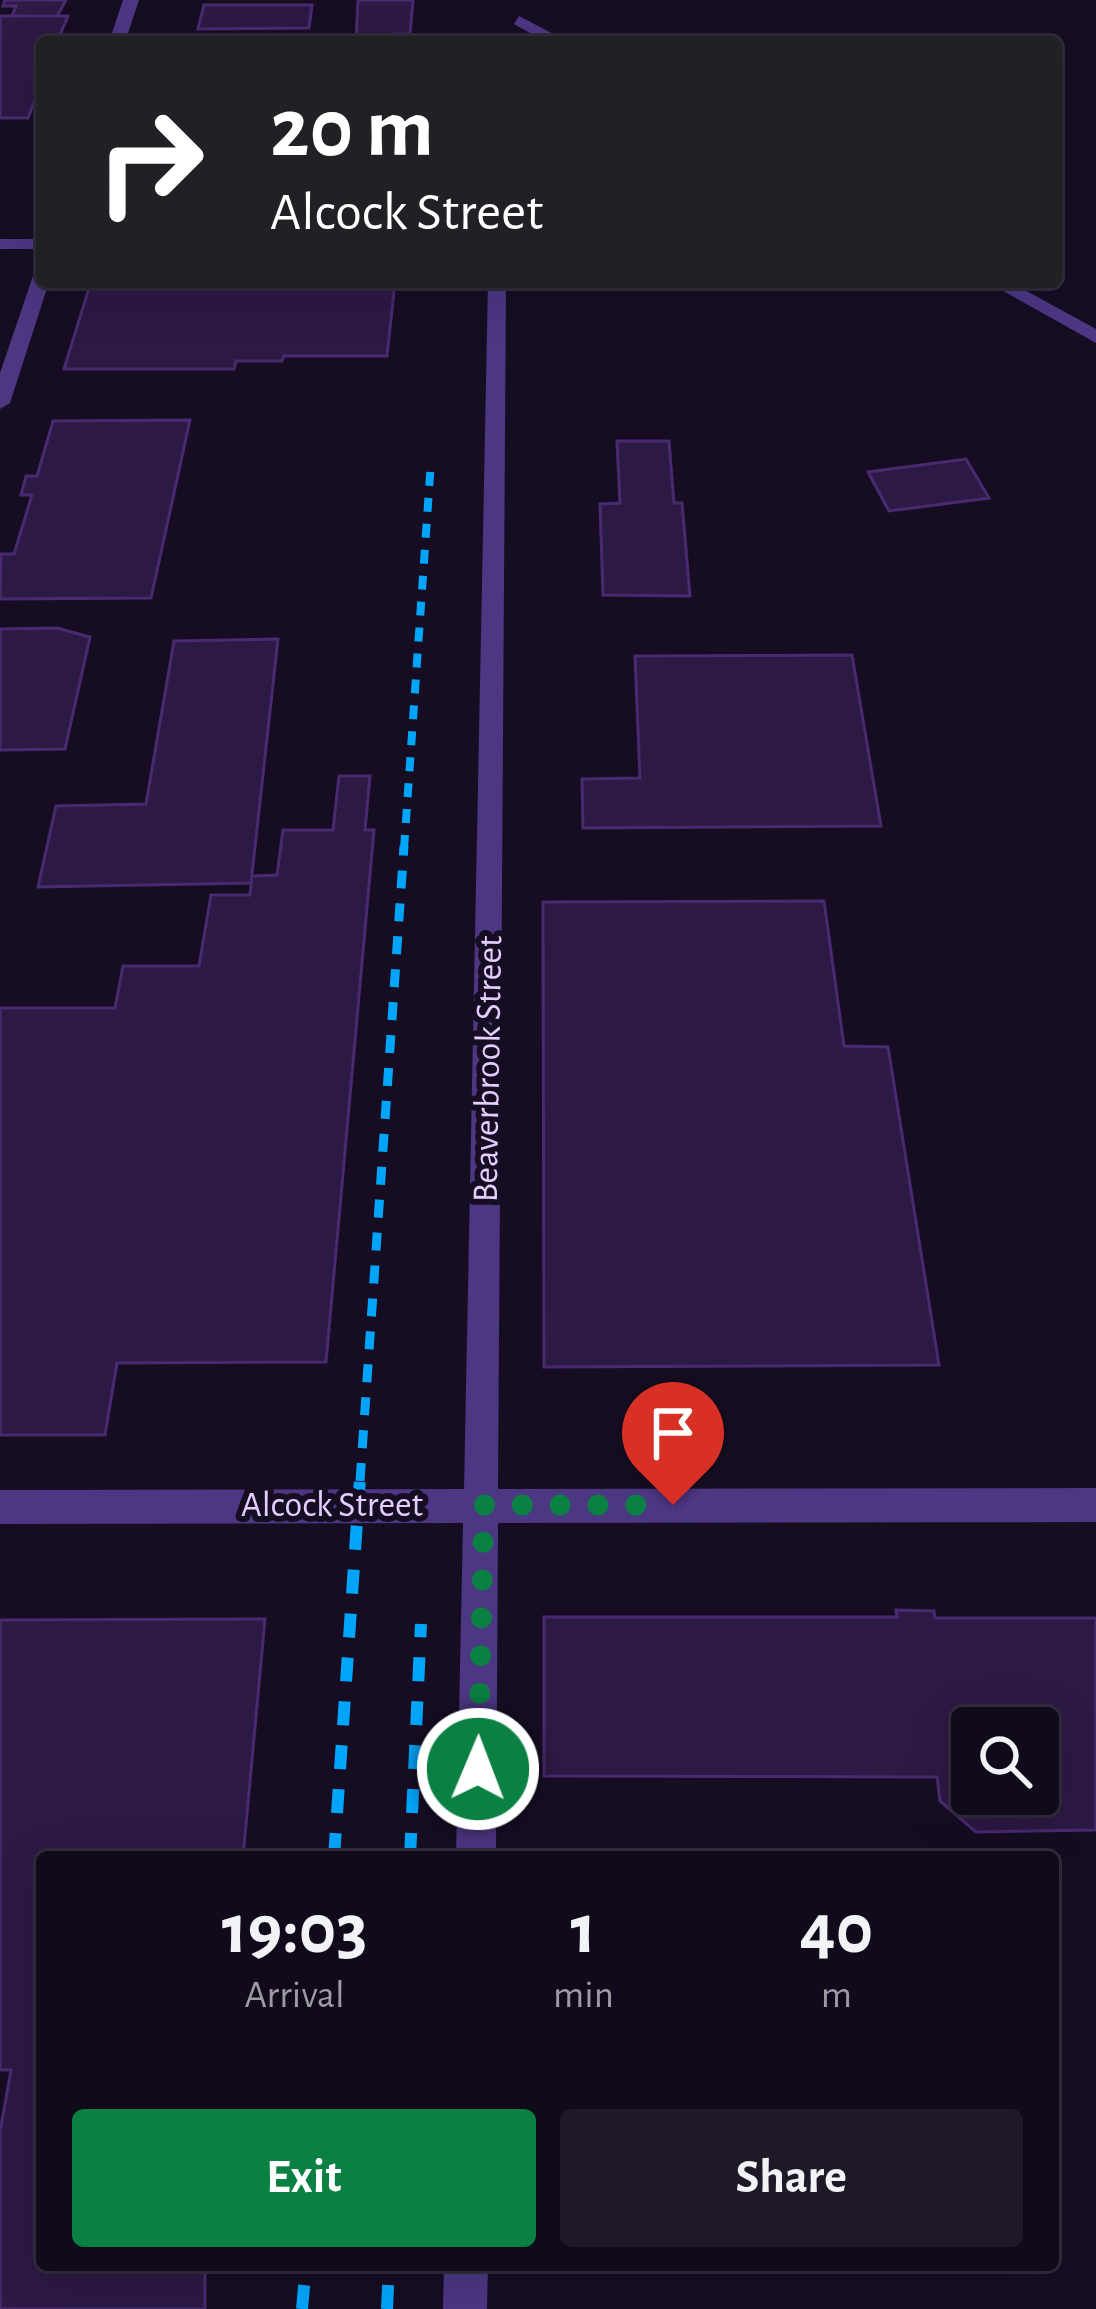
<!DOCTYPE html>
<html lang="en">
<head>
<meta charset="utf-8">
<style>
	:root { --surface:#100a1a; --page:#1e1827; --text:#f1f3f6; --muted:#9c9aa2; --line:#302b39; --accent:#0b8043 }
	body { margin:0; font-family:"Alegreya Sans",sans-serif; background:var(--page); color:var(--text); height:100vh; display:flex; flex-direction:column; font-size:45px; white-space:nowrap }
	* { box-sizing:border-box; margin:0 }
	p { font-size:39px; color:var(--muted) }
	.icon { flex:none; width:66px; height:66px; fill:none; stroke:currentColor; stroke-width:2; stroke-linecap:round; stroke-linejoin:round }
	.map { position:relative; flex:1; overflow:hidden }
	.sheet { position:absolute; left:36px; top:1851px; width:1023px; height:420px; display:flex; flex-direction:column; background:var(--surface); border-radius:12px; box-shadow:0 12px 48px #0002,0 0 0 3px var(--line) }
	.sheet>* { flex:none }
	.top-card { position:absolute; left:36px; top:36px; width:1026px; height:252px; border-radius:12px; box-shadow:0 12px 48px #0002,0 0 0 3px var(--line); background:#202124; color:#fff; overflow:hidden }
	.buttons { position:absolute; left:951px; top:1707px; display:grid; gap:24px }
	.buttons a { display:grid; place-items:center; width:108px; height:108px; border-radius:12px; background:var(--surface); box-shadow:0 12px 48px #0002,0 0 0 3px var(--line); font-size:60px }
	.pin { position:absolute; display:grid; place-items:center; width:102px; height:102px; color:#fff; margin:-123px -51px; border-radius:50% 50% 50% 0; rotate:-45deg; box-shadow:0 0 12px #0007 }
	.pin .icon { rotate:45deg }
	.me { position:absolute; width:132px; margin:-66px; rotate:1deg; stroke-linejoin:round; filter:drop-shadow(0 0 9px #0008) }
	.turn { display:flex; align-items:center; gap:42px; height:252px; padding:0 36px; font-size:54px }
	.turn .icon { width:156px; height:156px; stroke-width:2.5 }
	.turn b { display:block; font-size:84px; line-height:102px }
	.eta { display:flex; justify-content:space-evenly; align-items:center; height:204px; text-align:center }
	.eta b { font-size:72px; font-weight:600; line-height:84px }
	.action { display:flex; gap:24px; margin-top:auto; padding:24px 36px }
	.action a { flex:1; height:138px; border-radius:12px; background:var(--accent); color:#fff; font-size:48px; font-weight:600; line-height:138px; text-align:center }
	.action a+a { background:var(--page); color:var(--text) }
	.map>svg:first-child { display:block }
	.building { fill:#2c1944; stroke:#492a71; stroke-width:3; fill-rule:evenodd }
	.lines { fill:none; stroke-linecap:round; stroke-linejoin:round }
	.street { fill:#4c3783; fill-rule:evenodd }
	.rail-far2 { stroke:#00a5fa; stroke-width:8; stroke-dasharray:14 12; stroke-linecap:butt }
	.rail-far1 { stroke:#00a5fa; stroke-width:9; stroke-dasharray:18 15; stroke-linecap:butt }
	.rail { stroke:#00a5fa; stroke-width:12; stroke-dasharray:24 20; stroke-linecap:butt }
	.route { stroke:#0b8043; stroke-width:21; stroke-dasharray:0 37.8 }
	.labels { text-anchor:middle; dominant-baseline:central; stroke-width:12; stroke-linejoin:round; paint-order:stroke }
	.street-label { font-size:36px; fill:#e0cfff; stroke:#160d23 }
</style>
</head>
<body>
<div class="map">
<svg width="1096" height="2309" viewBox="0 0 1096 2309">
	<rect width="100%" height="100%" fill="#160d23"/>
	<path class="building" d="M5,0H66L57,16H12L16,6H3Z
		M358,0H413L410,34H394L393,40L414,42H356Z
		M204,5H312L309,28L198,29Z
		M0,16H68L57,42H42V81L28,118H0Z
		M249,282H395L387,356H284L282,361H236L234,369H64L89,288H248Z
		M190,420L151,598L0,599L1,554H14L32,495H21L26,476H37L53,421Z
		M617,441H669L674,503H682L690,596L603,595L600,504L620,503Z
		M966,459L989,498L889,511L868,472Z
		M57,628L90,637L65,749L0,750V629Z
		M278,639L251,883L38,887L56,806L146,804L174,641Z
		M852,655L881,826L583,828L582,779L640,778L635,656Z
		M339,776H370L365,830H374L326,1362L117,1363L105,1435H0V1008H115L123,966H199L211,895H250L252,876L277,875L283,830H333Z
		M824,901L844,1046L888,1047L939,1365L544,1367L543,902Z
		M896,1610L934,1611L935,1618H1096V1830L976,1832L940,1801L937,1777L544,1776V1617H897ZM972,1728H1038V1794H972Z
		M265,1619L243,1857H42V2265H205V2309H0V2132L11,2070H0V1620Z"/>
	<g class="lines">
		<path class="street" d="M123,0H139L125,42H109Z
			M519,16L563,39L565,42H546L514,24Z
			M0,239H42V249H0Z
			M42,270V282H49L10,403L0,409V373L33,276Z
			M488,282H506L498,1489L1096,1488V1522L498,1523L496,1857H456L463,1523L0,1524V1490L464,1489Z
			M987,282H1010L1096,329V343Z
			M444,2265H488L487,2309H443Z"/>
		<path class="rail-far2" d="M404,849L431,461"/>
		<path class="rail-far1" d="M360,1481L404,846"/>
		<path class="rail" d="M334,1857L360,1478
			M410,1857L421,1624
			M302,2309L306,2265
			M387,2309L389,2265"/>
	</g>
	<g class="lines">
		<path class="route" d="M478,1769L484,1505H673"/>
	</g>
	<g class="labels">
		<g class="street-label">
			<text transform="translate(488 1069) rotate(-89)">Beaverbrook Street</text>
			<text x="332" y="1505">Alcock Street</text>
		</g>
	</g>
</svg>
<div class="buttons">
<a><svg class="icon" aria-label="search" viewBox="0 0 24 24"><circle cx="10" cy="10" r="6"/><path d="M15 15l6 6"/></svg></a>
</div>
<div class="pin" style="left:673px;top:1505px;background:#d93025"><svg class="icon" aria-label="arrive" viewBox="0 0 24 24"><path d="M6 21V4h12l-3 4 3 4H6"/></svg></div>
<svg class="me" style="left:478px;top:1769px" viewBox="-20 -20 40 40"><circle r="17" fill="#0b8043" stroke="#fff" stroke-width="3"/><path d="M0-11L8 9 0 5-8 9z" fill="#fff"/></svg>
<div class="top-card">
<div class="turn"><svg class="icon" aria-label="right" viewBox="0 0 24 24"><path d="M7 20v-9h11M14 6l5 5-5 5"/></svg><div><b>20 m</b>Alcock Street</div></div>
</div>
<section class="sheet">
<div class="eta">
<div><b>19:03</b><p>Arrival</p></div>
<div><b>1</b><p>min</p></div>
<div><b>40</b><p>m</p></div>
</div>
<div class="action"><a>Exit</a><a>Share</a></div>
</section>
</div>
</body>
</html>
